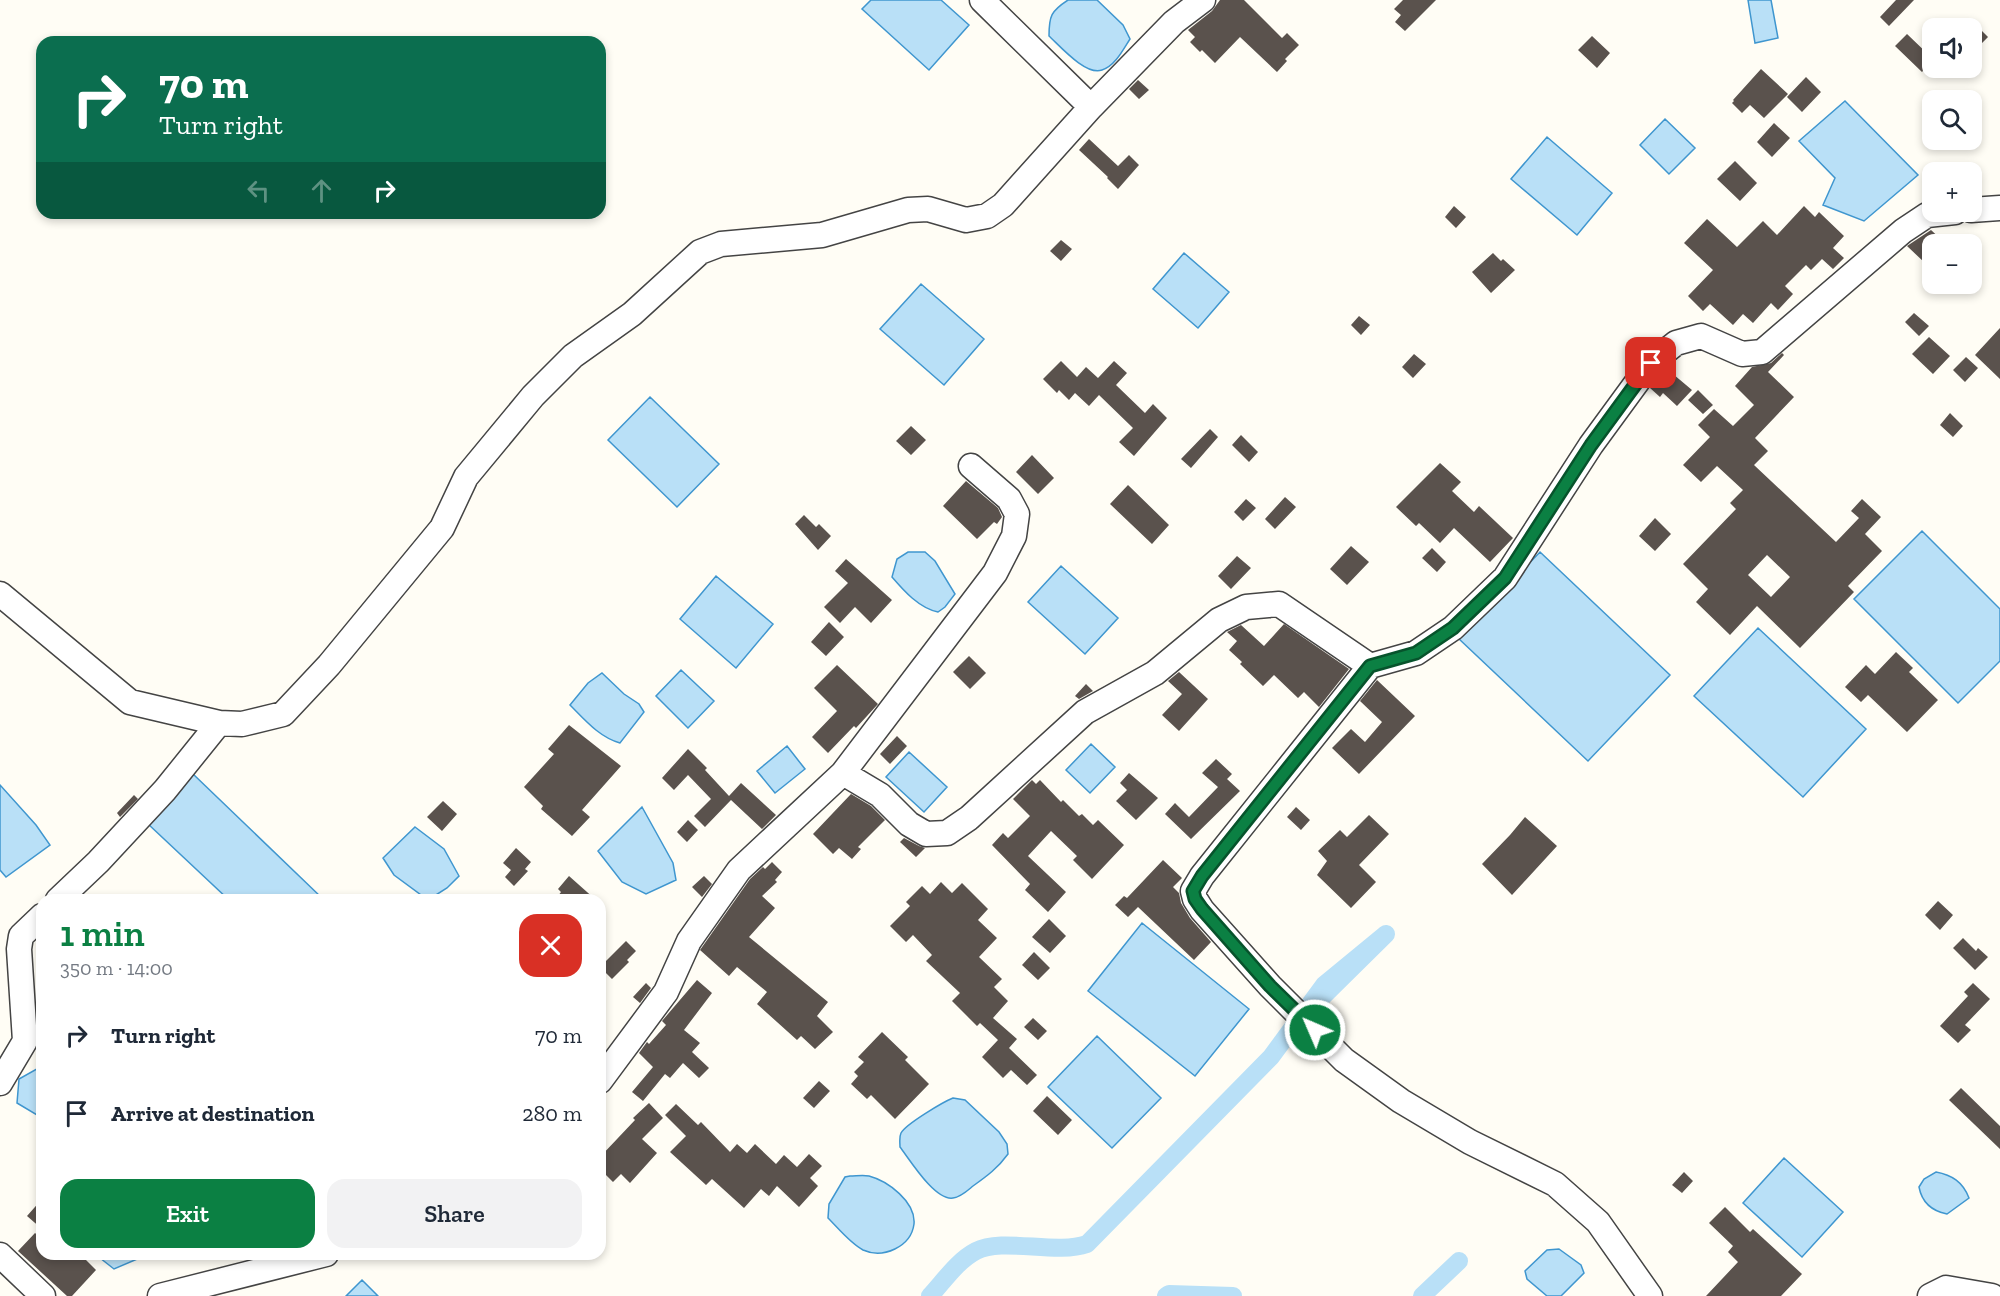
<!DOCTYPE html>
<html lang="en">
<head>
<meta charset="utf-8">
<style>
	:root { --surface:#fff; --page:#f2f2f3; --text:#1f2937; --muted:#747a83; --accent:#0b8043 }
	body { margin:0; font-family:"Zilla Slab",serif; background:var(--page); color:var(--text); height:100vh; display:flex; flex-direction:column; font-size:22px; white-space:nowrap }
	* { box-sizing:border-box; margin:0 }
	p { font-size:20px; color:var(--muted) }
	.icon { flex:none; width:33px; height:33px; fill:none; stroke:currentColor; stroke-width:2; stroke-linecap:round; stroke-linejoin:round }
	.map { position:relative; flex:1; overflow:hidden }
	.drawer { position:absolute; left:36px; top:894px; width:570px; height:366px; display:flex; flex-direction:column; background:var(--surface); border-radius:18px; box-shadow:0 3px 9px #0003 }
	.drawer>* { flex:none }
	.banner { position:absolute; left:36px; top:36px; width:570px; height:183px; border-radius:18px; box-shadow:0 3px 9px #0003; background:#0b6e4f; color:#fff; overflow:hidden }
	.tools { position:absolute; left:1922px; top:18px; display:grid; gap:12px }
	.tools a { display:grid; place-items:center; width:60px; height:60px; border-radius:12px; background:var(--surface); box-shadow:0 3px 9px #0003; font-size:30px }
	.pin { position:absolute; display:grid; place-items:center; width:51px; height:51px; color:#fff; margin:-26px; border-radius:12px; box-shadow:0 3px 9px #0006 }
	.me { position:absolute; width:66px; margin:-33px; rotate:315deg; stroke-linejoin:round; filter:drop-shadow(0 0 4px #0008) }
	.turn { display:flex; align-items:center; gap:21px; height:126px; padding:0 24px; font-size:27px }
	.turn .icon { width:78px; height:78px; stroke-width:2.5 }
	.turn b { display:block; font-size:42px; line-height:51px }
	.lanes { display:flex; align-items:center; height:57px; padding:0 24px; background:#0003; justify-content:center; gap:30px; direction:ltr }
	.lanes .off { opacity:.35 }
	.round { display:grid; place-items:center; flex:none; width:63px; height:63px; border-radius:18px; background:var(--page) }
	.summary { display:flex; align-items:center; justify-content:space-between; height:102px; padding:0 24px }
	h1 { font-size:36px; font-weight:600; line-height:45px; color:var(--accent) }
	.primary-button { display:flex; gap:12px; margin-top:auto; padding:12px 24px }
	.primary-button a { flex:1; height:69px; border-radius:18px; background:var(--accent); color:#fff; font-size:24px; font-weight:600; line-height:69px; text-align:center }
	.primary-button a+a { background:var(--page); color:var(--text) }
	ul { padding:0; list-style:none }
	li { display:flex; align-items:center; gap:18px; height:78px; padding:0 24px }
	li div { flex:1 }
	li b { display:block; font-size:22px }
	li em { font-style:normal }
	.map>svg:first-child { display:block }
	.water { fill:#b9e0f7; stroke:#3f96cf; stroke-width:1.5 }
	.lines { fill:none; stroke-linecap:round; stroke-linejoin:round }
	.canal { stroke:#b9e0f7; stroke-width:18 }
	.building { fill:#5a524d; fill-rule:evenodd }
	.minor-casing { stroke:#444; stroke-width:27 }
	.minor { stroke:#fff; stroke-width:24 }
	.route-casing { stroke:#07532c; stroke-width:15 }
	.route { stroke:#0b8043; stroke-width:10 }
</style>
</head>
<body>
<div class="map">
<svg width="2000" height="1296" viewBox="0 0 2000 1296">
	<rect width="100%" height="100%" fill="#fffdf5"/>
	<path class="water" d="M871,0H941L969,25L929,70L862,9Z
		M1068,0H1097L1123,25L1130,39C1123,50 1115,66 1102,70C1086,76 1060,46 1049,36C1049,16 1051,11 1068,0Z
		M1748,0H1771L1778,38L1755,43Z
		M1845,101L1918,175L1864,221L1823,205L1835,178L1799,141Z
		M1665,119L1695,148L1669,174L1640,145Z
		M1547,137L1612,193L1577,235L1511,179Z
		M1184,253L1229,292L1198,328L1153,289Z
		M921,284L984,339L944,385L880,329Z
		M650,397L719,464L677,507L608,440Z
		M1922,531L2000,609V661L1958,703L1854,599Z
		M908,552H925L935,561L955,594L945,607L938,612C919,608 904,591 892,577L897,559Z
		M1540,552L1670,675L1588,761L1458,638Z
		M1061,566L1118,618L1085,654L1028,602Z
		M716,576L773,624L736,668L680,619Z
		M1758,628L1866,729L1803,797L1694,696Z
		M681,670L714,701L688,728L656,696Z
		M602,673L624,694L639,704L644,712L620,743C599,737 585,720 570,705L588,683Z
		M1091,744L1115,767L1090,793L1066,770Z
		M787,746L805,769L775,793L757,771Z
		M909,752L947,787L924,812L886,777Z
		M193,774L321,897L319,900H229L147,823Z
		M0,785L36,825L50,845L6,877L0,870Z
		M642,807L673,863L676,880L646,894L622,882L598,851Z
		M415,827L444,849L459,876L447,888L428,900L394,875L383,858Z
		M1142,923L1249,1009L1195,1076L1088,991Z
		M1097,1036L1161,1098L1112,1148L1048,1087Z
		M42,1066V1118L17,1103L19,1079Z
		M953,1098L965,1100L999,1132L1007,1144L1008,1154C998,1168 987,1176 973,1186C967,1191 961,1197 953,1198C935,1201 910,1160 900,1147C900,1143 899,1137 901,1133C906,1124 943,1102 953,1098Z
		M1784,1158L1843,1212L1802,1257L1743,1203Z
		M1936,1172C1952,1175 1963,1182 1969,1198L1947,1214C1932,1211 1922,1203 1919,1187L1924,1179Z
		M850,1176C856,1176 863,1175 869,1176C888,1181 916,1202 914,1224C911,1247 883,1259 863,1250C850,1243 839,1229 828,1218L829,1204L845,1177Z
		M1559,1249L1581,1265L1584,1273L1561,1296H1547L1527,1279L1525,1271L1547,1250Z
		M95,1254H149L114,1269Z
		M362,1280L378,1296H346Z"/>
	<g class="lines">
		<path class="canal" d="M930,1296C944,1281 957,1261 976,1251C1002,1237 1056,1255 1087,1244L1271,1057L1324,985L1386,934L1298,1021
			M1166,1296L1169,1294L1233,1296
			M1422,1296L1459,1261"/>
	</g>
	<path class="building" d="M1220,0H1244L1282,38L1287,33L1299,45L1285,59L1287,61L1277,72L1240,37L1215,63L1202,50L1200,52L1190,42L1195,37L1188,30L1212,11Z
		M1403,0H1436L1405,31L1395,22L1401,15L1394,9Z
		M1896,0H1914L1889,26L1880,17Z
		M1971,20L1988,37L1979,46L1971,38Z
		M1907,34L1932,58V61L1922,72L1895,46Z
		M1592,36L1610,53L1597,68L1578,50Z
		M1761,69L1788,94L1764,118L1750,105L1742,113L1732,103L1734,101L1733,100Z
		M1806,77L1821,92L1802,112L1787,97Z
		M1138,80L1149,90L1139,99L1129,89Z
		M1774,123L1790,138L1772,157L1757,142Z
		M1089,139L1118,166L1129,155L1139,165L1118,189L1107,178L1108,177L1079,150Z
		M1735,161L1757,183L1740,201L1717,179Z
		M1454,206L1466,217L1456,228L1445,217Z
		M1804,206L1815,217L1819,212L1844,236L1833,248L1844,258L1833,269L1822,259L1811,270L1806,265L1785,286L1793,294L1778,310L1771,303L1753,323L1743,314L1733,325L1710,304L1703,311L1688,296L1713,270L1684,243L1707,219L1737,247L1763,221L1777,235Z
		M1931,230L1946,244H1932V255L1925,263L1907,246Z
		M1061,240L1072,249L1061,261L1050,251Z
		M1493,253L1501,261L1503,259L1515,270L1491,293L1472,272Z
		M1914,313L1929,326L1919,336L1905,322Z
		M1359,316L1370,325L1361,335L1351,325Z
		M2000,328V379L1975,355Z
		M1929,337L1950,356L1933,374L1912,354Z
		M1637,338L1647,348L1636,359L1627,350Z
		M1782,353L1784,355L1768,372L1794,397L1755,438L1768,451L1754,465L1836,542L1859,518L1851,511L1862,499L1881,517L1865,534L1882,551L1848,586L1854,592L1800,648L1757,606L1730,635L1696,602L1708,589L1683,564L1736,509L1730,503L1743,490L1717,466L1701,482L1683,465L1710,437L1698,425L1714,409L1733,426L1754,405L1735,386L1752,367L1771,363ZM1767,555L1790,577L1771,597L1748,575Z
		M1414,354L1426,364L1413,378L1402,367Z
		M1966,357L1978,368L1965,382L1953,370Z
		M1061,361L1077,377L1086,367L1098,378L1114,361L1127,373L1116,385L1145,413L1153,404L1167,418L1134,456L1119,442L1133,428L1099,395L1089,406L1075,393L1069,400L1059,390L1057,393L1043,379Z
		M1667,369L1692,390L1677,406L1663,393L1660,397L1650,388Z
		M1698,390L1713,405L1703,414L1688,400Z
		M1950,413L1963,426L1953,437L1940,425Z
		M911,426L926,440L911,455L896,441Z
		M1210,429L1218,437L1191,468L1181,459Z
		M1241,435L1258,452L1249,462L1232,445Z
		M1032,455L1054,478L1038,494L1016,472Z
		M1440,463L1461,482L1452,491L1474,512L1479,506L1513,538L1490,562L1454,528L1440,543L1419,523L1416,526L1396,507Z
		M966,481L998,508L1002,517L997,524L994,522L977,539L943,506Z
		M1128,485L1169,525L1152,544L1110,504Z
		M1285,497L1296,507L1275,529L1265,519Z
		M1246,499L1256,508L1243,521L1234,512Z
		M804,515L816,527L819,524L831,536L818,550L795,524Z
		M1655,518L1671,534L1655,551L1639,536Z
		M1351,546L1369,562L1347,585L1330,569Z
		M1432,548L1446,562L1437,572L1422,558Z
		M1237,556L1251,568L1231,589L1218,576Z
		M846,559L892,600L871,623L855,607L840,623L824,607L848,583L835,571Z
		M829,622L844,637L826,656L811,642Z
		M1284,624L1349,669L1319,707L1304,692L1298,698L1274,675L1263,686L1240,664L1242,662L1229,650L1237,641L1227,632L1241,625L1264,646Z
		M1896,652L1913,668L1909,672L1938,700L1907,732L1868,695L1861,702L1845,687L1866,665L1875,674Z
		M969,656L986,673L970,689L953,672Z
		M837,665L878,704L856,728L854,726L828,753L812,737L837,711L814,688Z
		M1179,672L1208,699L1179,731L1162,715L1182,694L1168,681Z
		M1377,680L1415,716L1359,774L1332,748L1351,729L1365,742L1382,722L1360,701Z
		M1086,684L1093,691L1079,699L1075,696Z
		M569,725L621,766L582,810L590,817L572,836L541,809L543,806L524,787L554,754L548,749Z
		M897,736L907,746L890,764L880,754Z
		M688,749L707,768L705,770L729,796L741,783L776,815L762,829L731,800L705,827L694,816L711,799L688,775L674,790L662,778Z
		M1216,759L1232,774L1227,779L1240,791L1191,839L1165,814L1175,803L1189,817L1218,787L1202,773Z
		M1129,773L1158,798L1136,820L1116,801L1127,790L1120,783Z
		M1032,780L1036,784L1040,780L1061,802L1063,800L1079,816L1082,814L1093,825L1098,820L1124,845L1092,879L1073,860L1077,856L1051,831L1028,856L1066,892L1048,912L1025,890L1030,884L992,845L1003,833L1008,838L1030,816L1013,799Z
		M851,794L871,806L885,820L858,847L861,849L852,859L839,848L833,854L813,834Z
		M134,795L138,799L120,817L117,813Z
		M443,801L457,814L442,831L427,817Z
		M1296,807L1310,820L1301,830L1287,817Z
		M1369,815L1389,834L1359,865L1376,882L1351,908L1317,875L1327,861L1318,851L1340,830L1347,837Z
		M1525,817L1557,846L1512,895L1482,864L1510,835Z
		M688,820L698,830L687,842L677,832Z
		M904,838L919,846L925,848L916,857L900,842Z
		M516,848L531,862L525,869L528,871L514,886L505,877L511,870L503,863Z
		M1163,860L1182,878L1173,887L1179,893L1181,903L1190,918L1211,942L1194,960L1138,907L1128,917L1115,905L1124,896L1127,898Z
		M772,862L782,872L775,880L777,882L762,896L775,908L749,937L828,1002L817,1016L833,1032L815,1049L801,1036L797,1040L757,1004L767,992L737,967L729,976L700,950L750,879L763,867L765,869Z
		M569,876L596,900H555L561,892L558,889Z
		M704,876L712,884L702,897L692,887Z
		M941,882L952,893L962,883L988,909L978,920L997,938L979,957L1002,979L994,987L1008,1001L993,1018L1017,1039L1009,1048L1037,1075L1027,1085L1011,1070L1003,1078L982,1057L998,1040L980,1023L977,1026L952,1001L960,993L926,961L932,955L913,935L906,942L890,926L910,906L906,902L922,886L930,894Z
		M1938,901L1953,915L1940,930L1925,915Z
		M1049,919L1066,936L1050,953L1032,937Z
		M1963,938L1976,951L1978,948L1988,957L1975,970L1953,948Z
		M626,941L636,951L627,960L629,962L612,979L600,967Z
		M1034,952L1050,968L1038,980L1022,965Z
		M697,980L712,993L684,1030L700,1043L692,1052L709,1068L699,1078L683,1063L670,1078L665,1074L643,1101L632,1092L653,1067L639,1053L647,1042L649,1044L666,1025L662,1021Z
		M646,983L651,988L640,1003L633,997Z
		M1973,983L1990,999L1965,1025L1971,1030L1958,1043L1940,1026L1968,996L1964,992Z
		M1033,1018L1047,1031L1038,1040L1024,1027Z
		M882,1032L908,1057L905,1060L929,1084L895,1119L871,1095L867,1099L851,1084L858,1076L854,1072L864,1062L858,1057Z
		M819,1081L830,1091L814,1108L803,1098Z
		M1961,1088L2000,1126V1149L1949,1100Z
		M1047,1096L1072,1120L1058,1135L1033,1111Z
		M649,1103L663,1118L642,1139L657,1153L630,1183L621,1174L613,1182L600,1169V1157L635,1120L633,1118Z
		M676,1104L698,1125L701,1122L730,1152L737,1144L747,1153L755,1144L776,1164L784,1155L797,1167L809,1154L822,1166L810,1178L818,1186L799,1207L777,1186L769,1196L761,1189L744,1208L712,1179L706,1185L670,1152L686,1136L665,1115Z
		M1684,1172L1693,1181L1682,1193L1672,1185Z
		M42,1199V1229L27,1216Z
		M1725,1207L1750,1232L1753,1229L1802,1274L1781,1296H1706L1738,1262L1728,1252L1733,1246L1709,1223Z
		M35,1233L42,1239V1254H80L96,1270L72,1296H67L18,1251Z"/>
	<g class="lines">
		<defs>
			<path id="minor" d="M982,0L1091,107
				M1971,210L2000,208
				M0,594L130,702L219,723L242,724L283,714L329,665L442,528L466,477L533,396L573,356L632,314L700,252L721,244L822,235L908,210L928,209L966,220L987,216L1003,205L1091,107L1174,22L1203,0
				M1370,666L1202,876L1193,891L1195,899L1202,910L1270,986L1344,1060L1401,1101L1470,1142L1555,1184L1598,1222L1650,1296
				M843,773L995,573L1014,536L1017,514L1009,499L971,466
				M58,900L98,862L165,790L219,723
				M600,1081L666,992L689,941L739,870L843,773L880,795L909,824L926,834L947,833L969,818L1085,712L1155,673L1219,620L1246,607L1279,604L1370,666L1416,653L1453,628L1505,578L1591,445L1651,363L1676,343L1701,336L1742,354L1762,352L1903,231L1927,215L1955,212
				M0,1083L25,1041L19,949L21,936L42,916
				M0,1255L43,1296
				M160,1296L326,1254
				M1930,1296L1946,1288L1992,1296"/>
		</defs>
		<use href="#minor" class="minor-casing"/>
		<use href="#minor" class="minor"/>
	</g>
	<g class="lines">
		<defs>
			<path id="route" d="M1315,1030L1270,986L1202,909L1195,899L1193,891L1202,876L1370,666L1416,653L1453,628L1505,578L1591,445L1651,363"/>
		</defs>
		<use href="#route" class="route-casing"/>
		<use href="#route" class="route"/>
	</g>
</svg>
<div class="tools">
<a><svg class="icon" aria-label="sound" viewBox="0 0 24 24"><path d="M4 9h4l5-4v14l-5-4H4zM17 9q2 3 0 6"/></svg></a>
<a><svg class="icon" aria-label="search" viewBox="0 0 24 24"><circle cx="10" cy="10" r="6"/><path d="M15 15l6 6"/></svg></a>
<a>+</a>
<a>−</a>
</div>
<div class="pin" style="left:1651px;top:363px;background:#d93025"><svg class="icon" aria-label="arrive" viewBox="0 0 24 24"><path d="M6 21V4h12l-3 4 3 4H6"/></svg></div>
<svg class="me" style="left:1315px;top:1030px" viewBox="-20 -20 40 40"><circle r="17" fill="#0b8043" stroke="#fff" stroke-width="3"/><path d="M0-11L8 9 0 5-8 9z" fill="#fff"/></svg>
<div class="banner">
<div class="turn"><svg class="icon" aria-label="right" viewBox="0 0 24 24"><path d="M7 20v-9h11M14 6l5 5-5 5"/></svg><div><b>70 m</b>Turn right</div></div>
<div class="lanes"><svg class="icon off" aria-label="left" viewBox="0 0 24 24"><path d="M17 20v-9H6M10 6l-5 5 5 5"/></svg><svg class="icon off" aria-label="ahead" viewBox="0 0 24 24"><path d="M12 20V5M6 11l6-6 6 6"/></svg><svg class="icon" aria-label="right" viewBox="0 0 24 24"><path d="M7 20v-9h11M14 6l5 5-5 5"/></svg></div>
</div>
<section class="drawer">
<div class="summary"><div><h1>1 min</h1><p>350 m · 14:00</p></div><a class="round" style="background:#d93025;color:#fff"><svg class="icon" aria-label="close" viewBox="0 0 24 24"><path d="M6 6l12 12M18 6L6 18"/></svg></a></div>
<ul>
<li><svg class="icon" aria-label="right" viewBox="0 0 24 24"><path d="M7 20v-9h11M14 6l5 5-5 5"/></svg><div><b>Turn right</b></div><em>70 m</em></li>
<li><svg class="icon" aria-label="arrive" viewBox="0 0 24 24"><path d="M6 21V4h12l-3 4 3 4H6"/></svg><div><b>Arrive at destination</b></div><em>280 m</em></li>
</ul>
<div class="primary-button"><a>Exit</a><a>Share</a></div>
</section>
</div>
</body>
</html>
